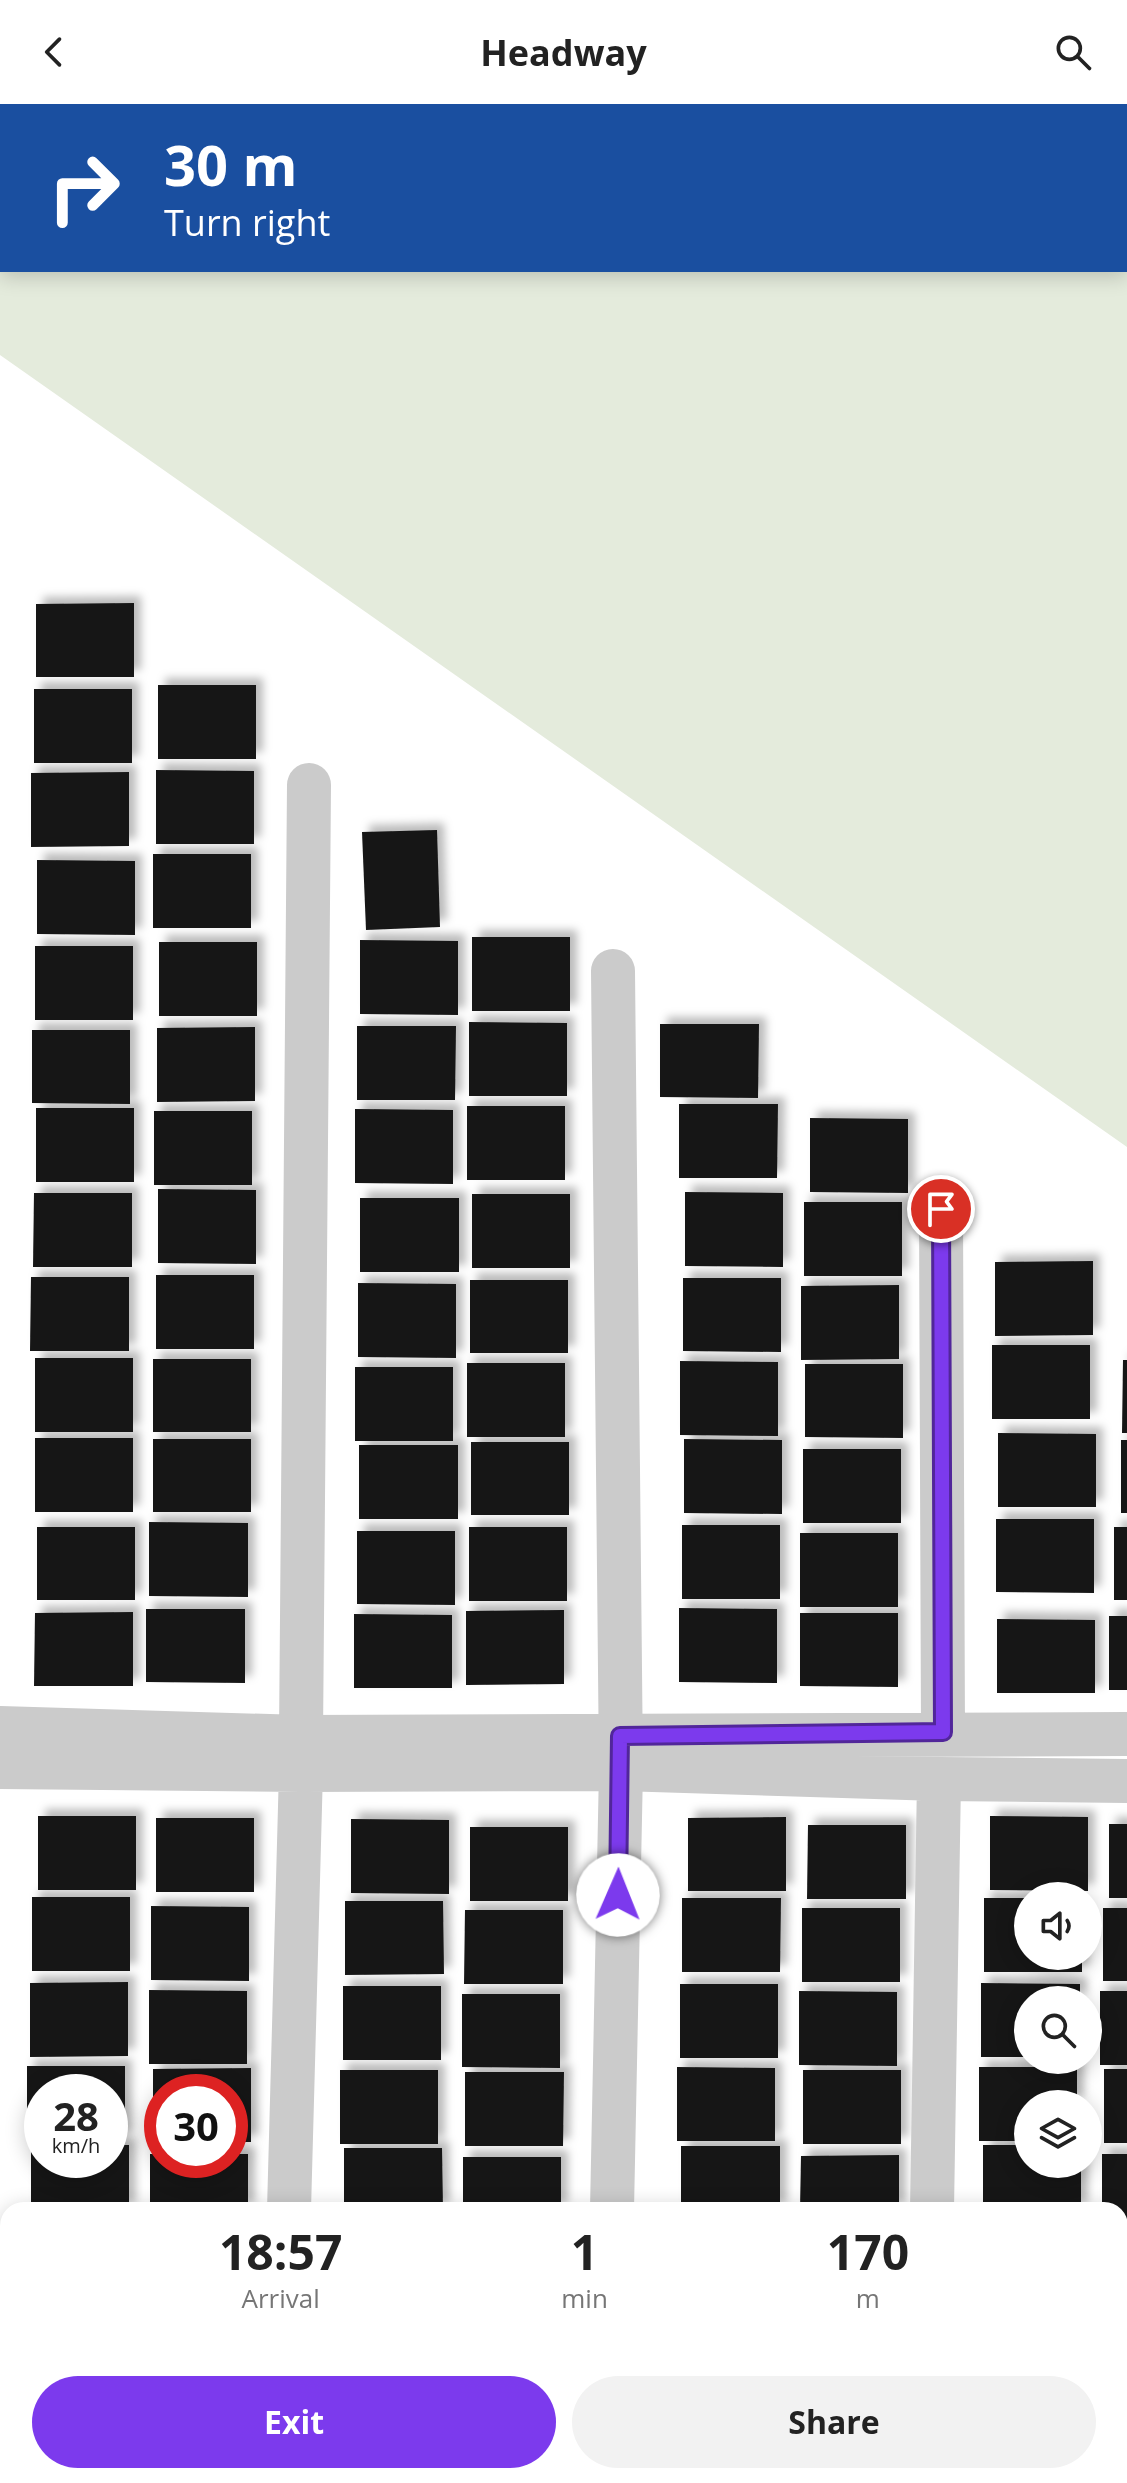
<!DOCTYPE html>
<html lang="en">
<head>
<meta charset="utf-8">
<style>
	:root { --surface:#fff; --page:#f2f2f2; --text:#222; --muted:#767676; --accent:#7c3aed }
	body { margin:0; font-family:"Open Sans",sans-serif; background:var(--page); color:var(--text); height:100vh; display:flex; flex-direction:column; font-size:30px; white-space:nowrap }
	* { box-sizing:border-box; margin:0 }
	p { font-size:26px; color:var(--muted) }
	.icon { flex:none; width:44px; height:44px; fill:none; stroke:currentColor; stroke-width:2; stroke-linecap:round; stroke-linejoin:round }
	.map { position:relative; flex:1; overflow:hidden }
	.sheet { position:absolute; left:0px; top:2098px; width:1128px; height:282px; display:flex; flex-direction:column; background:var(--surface); border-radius:24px 24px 0 0; box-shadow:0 4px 20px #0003 }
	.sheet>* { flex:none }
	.top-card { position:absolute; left:0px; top:0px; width:1128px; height:168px; box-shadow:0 4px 20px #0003; background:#1a4fa0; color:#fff; overflow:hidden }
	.buttons { position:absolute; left:1014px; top:1778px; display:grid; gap:16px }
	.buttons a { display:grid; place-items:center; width:88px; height:88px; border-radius:50%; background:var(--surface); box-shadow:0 4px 20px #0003; font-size:40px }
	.speed { position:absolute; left:24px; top:1970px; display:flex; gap:16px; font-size:40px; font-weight:700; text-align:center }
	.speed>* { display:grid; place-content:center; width:104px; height:104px; border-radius:50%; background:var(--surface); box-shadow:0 4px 20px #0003; line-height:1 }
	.speed small { font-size:20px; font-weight:400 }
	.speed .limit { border:12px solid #d22; background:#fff; color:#111 }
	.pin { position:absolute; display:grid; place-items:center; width:68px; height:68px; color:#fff; margin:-34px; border:4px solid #fff; border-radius:50%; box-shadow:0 2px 8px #0007 }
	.me { position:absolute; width:88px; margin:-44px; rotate:1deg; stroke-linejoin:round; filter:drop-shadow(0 0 6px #0008) }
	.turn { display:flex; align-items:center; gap:28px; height:168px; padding:0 32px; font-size:36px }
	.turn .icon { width:104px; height:104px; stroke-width:2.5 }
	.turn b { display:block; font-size:56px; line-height:68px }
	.eta { display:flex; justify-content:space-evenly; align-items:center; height:136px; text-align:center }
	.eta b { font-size:48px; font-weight:700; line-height:56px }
	.primary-button { display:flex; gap:16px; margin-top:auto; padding:16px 32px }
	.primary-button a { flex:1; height:92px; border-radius:48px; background:var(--accent); color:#fff; font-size:32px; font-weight:700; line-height:92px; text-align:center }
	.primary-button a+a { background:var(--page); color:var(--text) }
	header { display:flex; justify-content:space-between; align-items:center; height:104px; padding:0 32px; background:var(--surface); font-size:36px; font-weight:700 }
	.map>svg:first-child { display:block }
	.green { fill:#e4ebdc; fill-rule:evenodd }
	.building { fill:#151515; filter:url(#shadow) }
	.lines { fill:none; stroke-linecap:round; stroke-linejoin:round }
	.path { stroke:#cbcbcb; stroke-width:5; stroke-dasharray:4 4; stroke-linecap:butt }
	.service { stroke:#cbcbcb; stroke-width:24 }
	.minor { stroke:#cbcbcb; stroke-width:44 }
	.route-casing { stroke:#51269a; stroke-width:20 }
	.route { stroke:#7c3aed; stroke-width:14 }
</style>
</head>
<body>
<header><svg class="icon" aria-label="back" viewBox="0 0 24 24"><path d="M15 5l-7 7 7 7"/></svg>Headway<svg class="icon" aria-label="search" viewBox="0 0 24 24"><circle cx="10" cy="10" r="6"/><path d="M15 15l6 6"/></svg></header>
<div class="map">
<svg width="1127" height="2379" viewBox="0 0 1127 2379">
	<defs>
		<filter id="shadow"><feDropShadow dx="7" dy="-7" stdDeviation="4" flood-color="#0004"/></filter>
	</defs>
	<rect width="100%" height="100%" fill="#fff"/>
	<path class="green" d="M0,0H1127V1043L0,251ZM2,2H1126V166H2Z
		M100,2372H213V2379H100Z"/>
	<path class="building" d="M134,499V573H36V500Z
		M158,581H256V655H158Z
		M34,585H132V659H34Z
		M156,666L254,667V740H156Z
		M129,668V742L31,743V669Z
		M437,726L440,823L366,826L362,728Z
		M153,750H251V824H153Z
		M37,756L135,757V831L37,830Z
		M472,833H570V907H472Z
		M360,836L458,837V911L360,910Z
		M159,838H257V912H159Z
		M35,842H133V916H35Z
		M469,918L567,919V992H469Z
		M660,920H759L758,994L660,993Z
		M357,922H456L455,996H357Z
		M255,923V997L157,998V924Z
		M32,926H130V1000L32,999Z
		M679,1000H778L777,1074H679Z
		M467,1002H565V1076H467Z
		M36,1004H134V1078H36Z
		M355,1005L453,1006V1080L355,1079Z
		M154,1007H252V1081H154Z
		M810,1014L908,1015V1089L810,1088Z
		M158,1085L256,1086V1160L158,1159Z
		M685,1088L783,1089V1163L685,1162Z
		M34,1089H132V1163H33Z
		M472,1090H570V1164H472Z
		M360,1094H459V1168H360Z
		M804,1098H902V1172H804Z
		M1093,1157V1231L995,1232V1158Z
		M156,1171H254V1245H156Z
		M31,1173H129V1247H30Z
		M683,1174H781V1248L683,1247Z
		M470,1176H568V1249H470Z
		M358,1179L456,1180V1254L358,1253Z
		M899,1181V1255L801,1256V1182Z
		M992,1241H1090V1315H992Z
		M35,1254H133V1328H35Z
		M153,1255H251V1328H153Z
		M1123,1256H1127V1329H1122Z
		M680,1257L778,1258V1332L680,1331Z
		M467,1259H565V1333H467Z
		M805,1260H903V1334L805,1333Z
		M355,1263H453V1337H355Z
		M998,1329L1096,1330V1403H998Z
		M35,1334H133V1408H35Z
		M153,1335H251V1408H153Z
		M684,1335L782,1336V1410L684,1409Z
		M1121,1336H1127V1409H1121Z
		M471,1338H569V1411H471Z
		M359,1341H458V1415H359Z
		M803,1345H901V1419H803Z
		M996,1415H1094V1489L996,1488Z
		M149,1418L248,1419V1493L149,1492Z
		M682,1421H780V1495H682Z
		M37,1423H135V1496H37Z
		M469,1423H567V1497H469Z
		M1114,1423H1127V1496H1114Z
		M357,1427H455V1501L357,1500Z
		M800,1429H898V1503H800Z
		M679,1504L777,1505V1579L679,1578Z
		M146,1505H245V1579L146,1578Z
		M564,1506V1580L466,1581V1507Z
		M133,1508V1582H34L35,1509Z
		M800,1509H898V1583L800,1582Z
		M354,1510L452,1511V1584H354Z
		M1109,1512H1127V1586H1109Z
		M997,1515L1095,1516V1589H997Z
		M38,1712H136V1786H38Z
		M990,1712L1088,1713V1787L990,1786Z
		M786,1713V1787H688V1714Z
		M156,1714H254V1788H156Z
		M351,1715L449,1716V1790L351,1789Z
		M1109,1720H1127V1794H1109Z
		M808,1721H906V1795H807Z
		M470,1723H568V1797H470Z
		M32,1793H130V1867H32Z
		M682,1794H781L780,1868H682Z
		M984,1794H1028V1852H1082V1868H984Z
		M345,1797H443L444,1870L345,1871Z
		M151,1802L249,1803V1877L151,1876Z
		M802,1804H900V1878H802Z
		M1103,1804H1127V1877H1103Z
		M465,1806H563V1880H464Z
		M128,1878V1952L30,1953V1879Z
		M981,1879L1080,1880V1896H1028V1953H981Z
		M680,1880H778V1954H680Z
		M343,1882H441V1956H343Z
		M149,1886L247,1887V1960H149Z
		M799,1887L897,1888V1962L799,1961Z
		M1100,1887H1127V1961H1100Z
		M462,1890H560V1964L462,1963Z
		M27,1962H125V2036H110V1988H42V2036H27Z
		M677,1963L775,1964V2037H677Z
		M979,1963H1077V2000H1028V2037H979Z
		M251,1964V2038H230V1988H162V2039H153V1965Z
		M1104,1965H1127V2039H1104Z
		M340,1966H438V2040H340Z
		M803,1966H901V2040H803Z
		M465,1968H564L563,2042H465Z
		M31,2041H42V2056H110V2041H129V2106H31Z
		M983,2041H1028V2060H1081V2106H983Z
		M681,2042H780V2106H681Z
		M344,2044H442L443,2106H344Z
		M150,2050H162V2056H230V2050H248V2106H150Z
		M1102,2050H1127V2124H1120V2106H1102Z
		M899,2051V2106H800L801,2052Z
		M463,2053H561V2106H463Z
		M1120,2134H1127V2208H1120Z
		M1120,2214H1127V2288H1120Z
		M1120,2299H1127V2373H1120Z
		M227,2372H545V2379H227Z"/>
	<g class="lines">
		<path class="path" d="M930,2372V2379"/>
		<path class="service" d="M40,2379V2372"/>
		<path class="minor" d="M941,1105L943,1628
			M0,1624L301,1633L1127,1630
			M301,1633L309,681
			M0,1663L301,1666L621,1665L939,1675L1127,1677
			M289,2106L301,1666
			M612,2106L621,1665L613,867
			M932,2106L939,1675"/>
	</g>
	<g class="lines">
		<defs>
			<path id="route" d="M618,1791L620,1632L943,1628L941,1105"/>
		</defs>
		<use href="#route" class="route-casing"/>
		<use href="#route" class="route"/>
	</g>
</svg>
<div class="buttons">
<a><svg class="icon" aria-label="sound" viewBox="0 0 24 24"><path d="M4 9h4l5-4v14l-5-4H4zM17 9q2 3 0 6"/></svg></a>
<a><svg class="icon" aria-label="search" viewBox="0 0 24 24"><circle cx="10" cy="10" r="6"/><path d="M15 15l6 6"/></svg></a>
<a><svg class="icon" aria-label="layers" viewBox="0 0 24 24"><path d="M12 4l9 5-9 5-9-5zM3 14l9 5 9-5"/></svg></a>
</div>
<div class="speed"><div>28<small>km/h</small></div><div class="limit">30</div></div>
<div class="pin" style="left:941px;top:1105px;background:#d93025"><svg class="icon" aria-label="arrive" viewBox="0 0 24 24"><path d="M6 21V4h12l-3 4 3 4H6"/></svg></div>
<svg class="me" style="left:618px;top:1791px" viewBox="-20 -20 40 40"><circle r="19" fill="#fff"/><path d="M0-13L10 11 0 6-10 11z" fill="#7c3aed"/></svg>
<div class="top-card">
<div class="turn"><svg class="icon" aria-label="right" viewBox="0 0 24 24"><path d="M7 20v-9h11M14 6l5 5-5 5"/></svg><div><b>30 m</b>Turn right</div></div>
</div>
<section class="sheet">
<div class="eta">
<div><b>18:57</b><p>Arrival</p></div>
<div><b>1</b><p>min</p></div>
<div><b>170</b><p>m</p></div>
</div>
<div class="primary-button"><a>Exit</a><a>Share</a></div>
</section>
</div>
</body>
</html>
